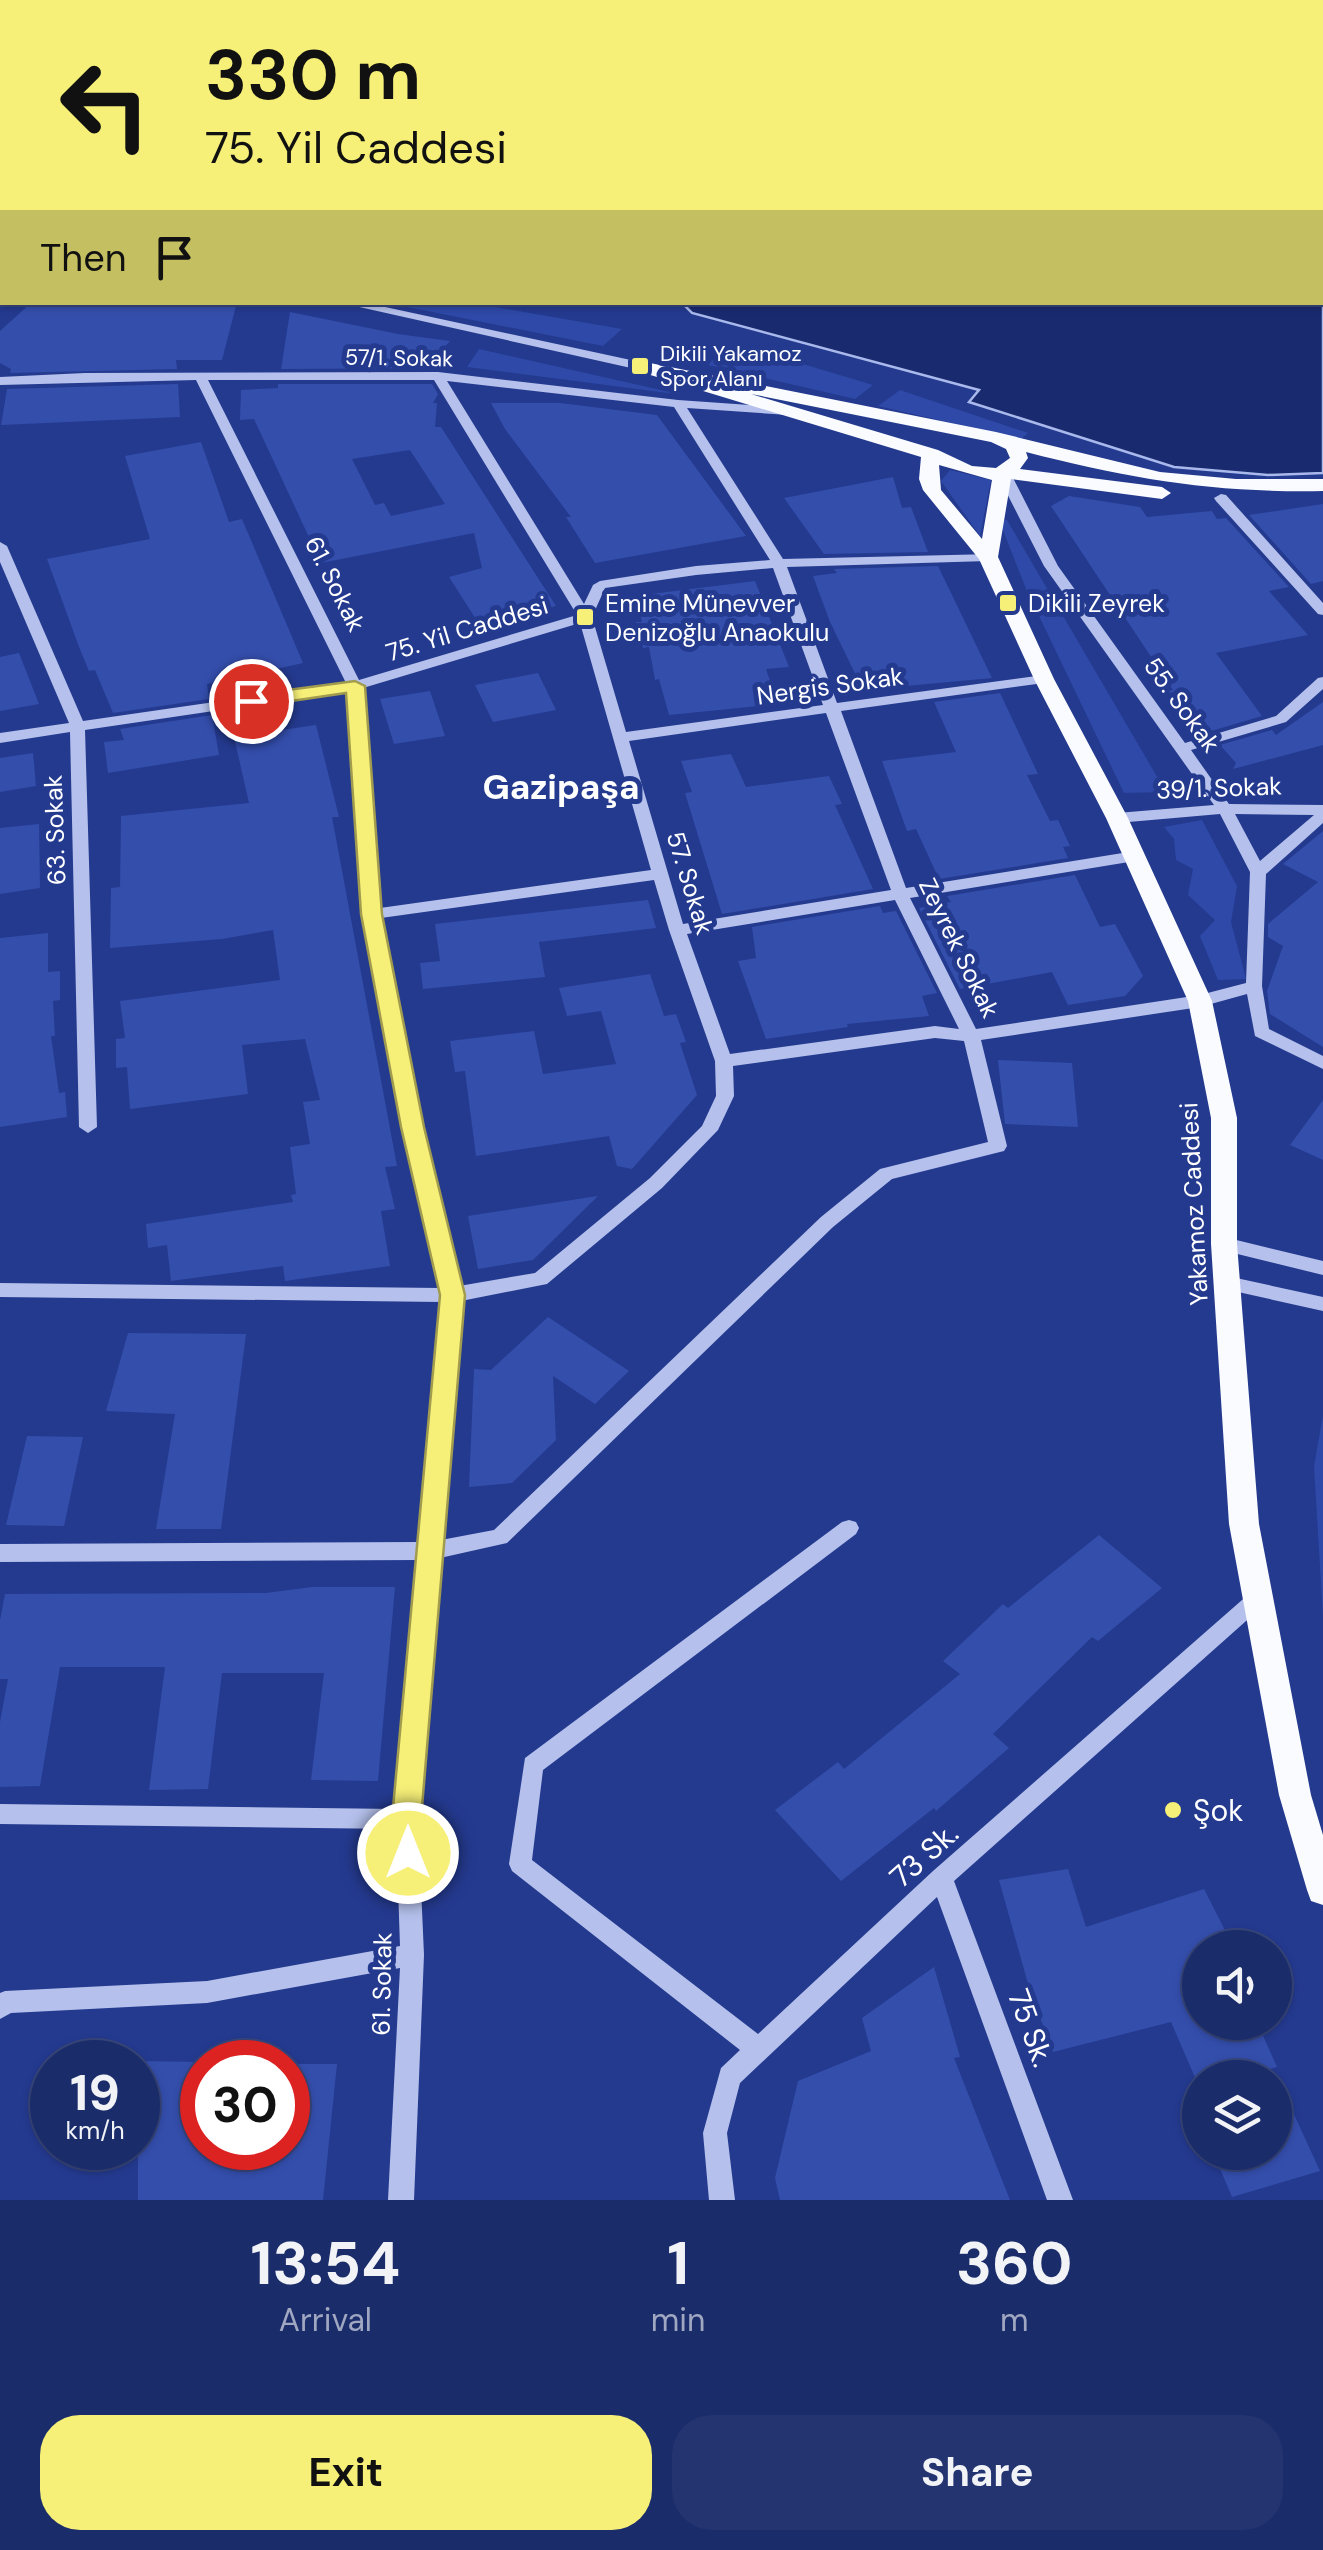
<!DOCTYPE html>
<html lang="en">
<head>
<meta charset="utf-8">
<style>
	:root { --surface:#1b2c6b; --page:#243471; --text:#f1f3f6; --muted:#a0a7c1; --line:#39487e; --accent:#f6ef78 }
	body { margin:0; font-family:"DM Sans",sans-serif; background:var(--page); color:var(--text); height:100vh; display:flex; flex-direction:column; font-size:38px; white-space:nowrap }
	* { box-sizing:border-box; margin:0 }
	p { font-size:32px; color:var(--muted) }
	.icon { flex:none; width:55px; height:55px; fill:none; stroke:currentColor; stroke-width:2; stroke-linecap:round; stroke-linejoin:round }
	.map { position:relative; height:2200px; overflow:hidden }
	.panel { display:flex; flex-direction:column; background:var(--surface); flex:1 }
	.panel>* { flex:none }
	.guide { position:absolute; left:0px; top:0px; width:1325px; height:305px; box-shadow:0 2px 8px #0004,0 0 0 2px var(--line); background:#f6ef78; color:#111; overflow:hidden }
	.controls { position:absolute; left:1182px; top:1930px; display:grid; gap:20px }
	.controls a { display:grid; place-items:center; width:110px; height:110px; border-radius:50%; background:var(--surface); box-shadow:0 2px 8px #0004,0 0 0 2px var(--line); font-size:50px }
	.speed { position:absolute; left:30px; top:2040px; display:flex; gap:20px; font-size:50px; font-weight:700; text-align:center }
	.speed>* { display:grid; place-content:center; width:130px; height:130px; border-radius:50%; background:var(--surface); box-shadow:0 2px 8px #0004,0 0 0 2px var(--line); line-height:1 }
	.speed small { font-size:25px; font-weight:400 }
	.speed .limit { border:15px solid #d22; background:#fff; color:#111 }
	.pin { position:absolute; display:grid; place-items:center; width:85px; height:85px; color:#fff; margin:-42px; border:5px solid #fff; border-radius:50%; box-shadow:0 2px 10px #0007 }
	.me { position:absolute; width:110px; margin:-55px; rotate:0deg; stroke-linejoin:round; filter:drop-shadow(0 0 8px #0008) }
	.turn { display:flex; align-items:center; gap:35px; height:210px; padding:0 40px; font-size:45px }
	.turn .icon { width:130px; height:130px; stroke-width:2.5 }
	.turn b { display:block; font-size:70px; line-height:85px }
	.then { display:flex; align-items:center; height:95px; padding:0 40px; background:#0003; gap:20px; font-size:38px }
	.eta { display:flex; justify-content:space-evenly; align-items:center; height:170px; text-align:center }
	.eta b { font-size:60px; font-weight:700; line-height:70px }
	.cta { display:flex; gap:20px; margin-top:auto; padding:20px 40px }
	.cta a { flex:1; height:115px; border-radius:40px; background:var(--accent); color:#111; font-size:40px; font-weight:700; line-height:115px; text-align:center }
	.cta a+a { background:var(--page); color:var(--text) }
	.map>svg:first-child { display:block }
	.green { fill:#2e49a7 }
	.water { fill:#192a6f; stroke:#a9b9ec; stroke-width:2.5 }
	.building { fill:#344eac; fill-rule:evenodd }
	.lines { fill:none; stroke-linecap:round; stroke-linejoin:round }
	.minor { fill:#b5c1ec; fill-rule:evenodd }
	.major { fill:#fafbff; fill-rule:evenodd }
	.route { fill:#f6ef78; stroke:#a09b4e; stroke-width:2.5 }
	.poi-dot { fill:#f6ef78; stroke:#243a8f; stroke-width:4 }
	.labels { text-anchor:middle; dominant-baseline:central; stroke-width:10; stroke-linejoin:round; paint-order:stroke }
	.far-poi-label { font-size:22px; fill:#fff; stroke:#243a8f; text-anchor:start }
	.far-street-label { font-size:22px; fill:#fff; stroke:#243a8f }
	.street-label { font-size:25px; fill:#fff; stroke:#243a8f }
	.poi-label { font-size:25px; fill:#fff; stroke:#243a8f; text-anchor:start }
	.near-poi-label { font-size:30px; fill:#fff; stroke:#243a8f; text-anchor:start }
	.near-street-label { font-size:30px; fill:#fff; stroke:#243a8f }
	.district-label { font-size:35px; font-weight:bold; fill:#fff; stroke:#243a8f }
</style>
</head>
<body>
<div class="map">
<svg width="1323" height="2200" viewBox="0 0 1323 2200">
	<rect width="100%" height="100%" fill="#243a8f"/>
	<path class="green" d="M387,303H472L622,329L603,346Z
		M725,348L783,358L873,385L855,399L708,365Z
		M479,349L683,395L467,367Z
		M900,390L1028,433L1021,439L878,406Z
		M950,470L991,480L980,536L941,481Z
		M999,520H1007L1166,792L1124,793L1026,589Z
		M1202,820L1237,886L1231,922L1246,979L1218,980L1200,936L1215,920L1188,895L1193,869L1176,860L1174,839L1164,827Z
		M1323,1415V1617L1314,1466Z"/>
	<path class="water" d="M0,0H1323V473L1268,475L1174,467L969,402L979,390L692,313L682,303L1322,302V2H2V166Z"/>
	<path class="building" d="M32,302H237L222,360H176L177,369L10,373L11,369L0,363V331Z
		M290,312L398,334L450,341L442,350L440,368L281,369Z
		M178,384L180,417L1,425L7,389Z
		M278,384H432L438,394L433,403H437L435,427H441L556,606L479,624L449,577L482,568L474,533L321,563L254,419L240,420L241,390L278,388ZM410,450L445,504L391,516L384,503L375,505L352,459Z
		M491,403H560L657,415L746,536L595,563L566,517H571L505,429Z
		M201,442L229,522L242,519L303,663L207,684L209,699L113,713L95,670L89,671L79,647L47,559L150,539L125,456Z
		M893,477L902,508L911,507L928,552L824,554L784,498Z
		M1069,496L1140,507L1147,517L1212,511L1217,519L1226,518L1289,587L1269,591L1308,635L1216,653L1262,716L1208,732L1193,716L1184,718L1166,691L1173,690L1051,506Z
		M1323,504V581L1311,584L1249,515Z
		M938,566L992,678L863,690L830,622L813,576L837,573L834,569Z
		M755,581L789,667L766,669L778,704L669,715L659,679L655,680L649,647L643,648L636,622H642L635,596Z
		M19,653L39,704L0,711V657Z
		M538,673L556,710L493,722L475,685Z
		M430,691L445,736L394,744L380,699Z
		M1000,693L1038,774L1027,775L1050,821L1058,820L1070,846L1063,847L1068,858L939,879L916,829L907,831L882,761L956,752L934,702Z
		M1323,702V745L1233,769L1236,763L1220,745L1272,730L1276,735Z
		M212,715L219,755L108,773L104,742L124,740L120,729Z
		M316,725L339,817H332L397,1166L385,1167L395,1209L381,1211L390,1266L285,1281L283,1266L171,1281L167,1245L148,1248L146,1224L293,1202L291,1195L296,1194L290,1147L310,1144L303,1102L320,1100L305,1039L242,1045L248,1094L130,1109L127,1067L116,1068V1039L125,1038L120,1001L280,980L273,930L222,939L110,948L111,888L120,887L121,816L249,803L234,737Z
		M33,753L36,786L0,792V758Z
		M731,754L746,787L829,776L842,804L835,805L873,889L722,914L685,793L692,792L681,761Z
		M39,824L40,888L0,894V828Z
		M1323,831V1047L1270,1014L1267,991L1283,946L1268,937V924L1318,882L1283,864Z
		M1075,875L1100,927L1115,924L1143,976L1125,996L1068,1005L1052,972L960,989L919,908L951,902L947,896Z
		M648,900L656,928L539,942L545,977L423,989L420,963L440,961L435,924Z
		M880,906L883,913L896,911L937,993L922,996L929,1016L847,1024L848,1027L766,1039L738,961L756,958L752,927Z
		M48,933V972L60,971V1000L53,1001L55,1036H51L59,1093L65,1092L67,1117L0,1127V938Z
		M650,974L664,1016L676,1014L686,1042L680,1043L697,1095L632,1169L617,1166L609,1136L476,1156L465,1071L455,1072L450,1041L534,1031L543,1074L616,1064L601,1011L567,1016L559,988Z
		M998,1060L1072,1063L1078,1127L1005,1124Z
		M1323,1100V1160L1290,1145Z
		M598,1196L533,1260L478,1269L468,1216Z
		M548,1317L629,1371L595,1404L553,1376L556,1440L512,1483L469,1487L474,1369L491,1370Z
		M128,1333L246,1334L221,1529H156L175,1414L106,1411Z
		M27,1436L83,1437L64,1526L6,1525Z
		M1099,1535L1162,1588L1098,1641L1092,1637L993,1734L1009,1748L936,1811L934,1808L841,1881L775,1810L838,1762L844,1769L960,1674L943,1661L1003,1604L1008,1608Z
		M312,1587H395L378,1781L311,1780L324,1673H222L208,1789L149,1790L165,1667H60L40,1786L0,1787V1722L8,1679H0V1620L5,1594L266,1593Z
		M1068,1869L1086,1927L1204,1889L1234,1948H1200V2022H1257L1277,2067L1239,2078H1200V2089L1171,2022L1053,2052L1030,1991L999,1880Z
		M934,1967L960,2057L954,2058L1010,2200H780L775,2178L798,2081L871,2051L862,2018Z
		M138,2061L202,2062V2148H288V2064H337L323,2200H138Z
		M1275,2073L1320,2171L1232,2197L1213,2152H1275Z"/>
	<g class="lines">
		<path class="minor" d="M0,226H2V232H0Z
			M337,302H362L640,362L646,366L640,370Z
			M438,372L678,400L792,408L794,411L788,415L687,408L783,559L993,554L995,557L988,561L787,567L837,703L1044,675L1051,679L1044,683L841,711L906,888L1135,851L1143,856L1135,861L910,898L976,1029L1200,995L1246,983L1250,872L1220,814L1117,823L1109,818L1117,813L1214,805L1044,566L996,472L998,469L1003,468L1010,472L1058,566L1185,743L1276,716L1318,678L1323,677V689L1286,722L1191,750L1229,804L1323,805V823L1266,874L1262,986L1269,1029L1323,1056V1069L1255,1036L1247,994L1200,1007L981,1040L1007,1146L1004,1151L892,1179L833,1227L507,1543L440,1558L418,1819L424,1955L414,2200H388L400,1968L207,2003L11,2013L0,2019V1993L5,1991L207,1981L400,1946L396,1829L0,1824V1804L397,1809L419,1560L0,1562V1544L420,1542L442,1302L0,1297V1283L441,1288L404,1127L364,914L348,691L85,730L97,1127L88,1133L79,1127L70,732L0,743V733L69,723L0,562V542L7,546L83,721L346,683L196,380L0,385V377L85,373ZM208,380H434L577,615L359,680ZM447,381L674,407L770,560L696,566L600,581L593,585L584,604ZM773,568L823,705L626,732L592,617L605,588L696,575ZM580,623L651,870L380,908L363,688ZM826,713L891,890L683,924L629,741ZM1235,814L1314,815L1260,861ZM654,880L669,930L715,1061L716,1096L702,1126L650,1178L535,1273L459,1286L422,1127L381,918ZM895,900L959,1029L935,1026L730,1054L687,934ZM935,1038L964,1041L988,1142L880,1169L821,1217L494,1530L441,1540L461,1301L547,1284L662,1188L718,1130L734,1096L733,1066Z
			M1221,494L1226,495L1323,603V615L1318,614L1216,501L1214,498Z
			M1224,1237L1323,1261V1275L1217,1249L1215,1244L1217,1239Z
			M1227,1276L1323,1297V1311L1220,1288L1218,1283L1220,1278Z
			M849,1520L856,1522L859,1528L856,1534L543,1770L532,1860L758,2034L933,1871L1250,1593L1257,1590L1264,1593L1267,1599L1264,1605L954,1881L1073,2200H1047L937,1897L740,2083L727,2133L735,2200H709L703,2133L721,2068L740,2050L512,1871L509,1864L525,1758L842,1522Z"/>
		<path class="major" d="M640,361L996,432L1160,472L1236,479H1323V491C1214,493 1131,479 1026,452L1028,458L1020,469L1162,487L1171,493L1162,499L1011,479L998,557L1054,679L1128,818L1212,1001L1237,1118V1244L1259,1524L1311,1795L1323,1835V1905L1311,1901L1307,1890L1279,1795L1229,1524L1211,1244V1118L1188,1001L1106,818L1034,679L979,559L923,490L919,479L921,457L634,370L631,366ZM751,394L991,442L1006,449L1010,458L996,468L972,466L938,450ZM939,465L992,480L982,539L941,490Z"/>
	</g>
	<path class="route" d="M355,681L365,686L382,914L424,1127L465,1295L421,1819L423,1853L418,1863L408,1867L398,1863L393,1853L392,1819L440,1295L401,1127L361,914L346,693L251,707L241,701L251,695Z"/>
	<g class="poi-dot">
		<rect x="630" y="356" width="20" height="20" rx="5"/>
		<rect x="998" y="593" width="20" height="20" rx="5"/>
		<rect x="575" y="607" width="20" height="20" rx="5"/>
		<circle cx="1173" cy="1810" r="10"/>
	</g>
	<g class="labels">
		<g class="far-poi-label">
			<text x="660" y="353">Dikili Yakamoz<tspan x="660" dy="25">Spor Alanı</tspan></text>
		</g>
		<g class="far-street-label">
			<text transform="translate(399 358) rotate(1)">57/1. Sokak</text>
		</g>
		<g class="street-label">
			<text transform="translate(335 584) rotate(63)">61. Sokak</text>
			<text transform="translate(467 629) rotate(-17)">75. Yil Caddesi</text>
			<text transform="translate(830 686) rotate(-8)">Nergis Sokak</text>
			<text transform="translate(1182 705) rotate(54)">55. Sokak</text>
			<text transform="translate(1219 788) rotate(-2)">39/1. Sokak</text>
			<text transform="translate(55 830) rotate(-92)">63. Sokak</text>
			<text transform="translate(690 883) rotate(73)">57. Sokak</text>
			<text transform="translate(959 948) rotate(64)">Zeyrek Sokak</text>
			<text transform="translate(1194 1204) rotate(-93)">Yakamoz Caddesi</text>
			<text transform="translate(382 1984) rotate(-89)">61. Sokak</text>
		</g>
		<g class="poi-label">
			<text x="605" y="603">Emine Münevver<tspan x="605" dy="29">Denizoğlu Anaokulu</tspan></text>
			<text x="1028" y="603">Dikili Zeyrek</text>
		</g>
		<g class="near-poi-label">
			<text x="1193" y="1810">Şok</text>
		</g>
		<g class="near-street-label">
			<text transform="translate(924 1855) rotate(-42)">73 Sk.</text>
			<text transform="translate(1031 2028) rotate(70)">75 Sk.</text>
		</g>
		<g class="district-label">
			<text x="561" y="787">Gazipaşa</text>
		</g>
	</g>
</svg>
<div class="controls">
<a><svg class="icon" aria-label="sound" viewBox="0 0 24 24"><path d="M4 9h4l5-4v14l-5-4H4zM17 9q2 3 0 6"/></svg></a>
<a><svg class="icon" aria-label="layers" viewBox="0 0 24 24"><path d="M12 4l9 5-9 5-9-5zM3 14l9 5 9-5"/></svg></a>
</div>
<div class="speed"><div>19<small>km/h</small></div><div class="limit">30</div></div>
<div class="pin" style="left:251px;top:701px;background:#d93025"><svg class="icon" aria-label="arrive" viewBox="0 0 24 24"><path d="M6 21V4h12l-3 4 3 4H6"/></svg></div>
<svg class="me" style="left:408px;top:1853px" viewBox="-20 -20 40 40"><circle r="17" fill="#f6ef78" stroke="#fff" stroke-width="3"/><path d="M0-11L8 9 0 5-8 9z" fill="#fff"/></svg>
<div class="guide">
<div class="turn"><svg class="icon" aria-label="left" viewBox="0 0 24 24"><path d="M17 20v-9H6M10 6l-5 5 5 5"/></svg><div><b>330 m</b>75. Yil Caddesi</div></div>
<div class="then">Then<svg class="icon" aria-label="arrive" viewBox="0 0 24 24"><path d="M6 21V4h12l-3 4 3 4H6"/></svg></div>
</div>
</div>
<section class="panel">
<div class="eta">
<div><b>13:54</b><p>Arrival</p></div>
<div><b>1</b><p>min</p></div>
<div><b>360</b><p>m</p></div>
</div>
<div class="cta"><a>Exit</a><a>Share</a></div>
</section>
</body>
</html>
